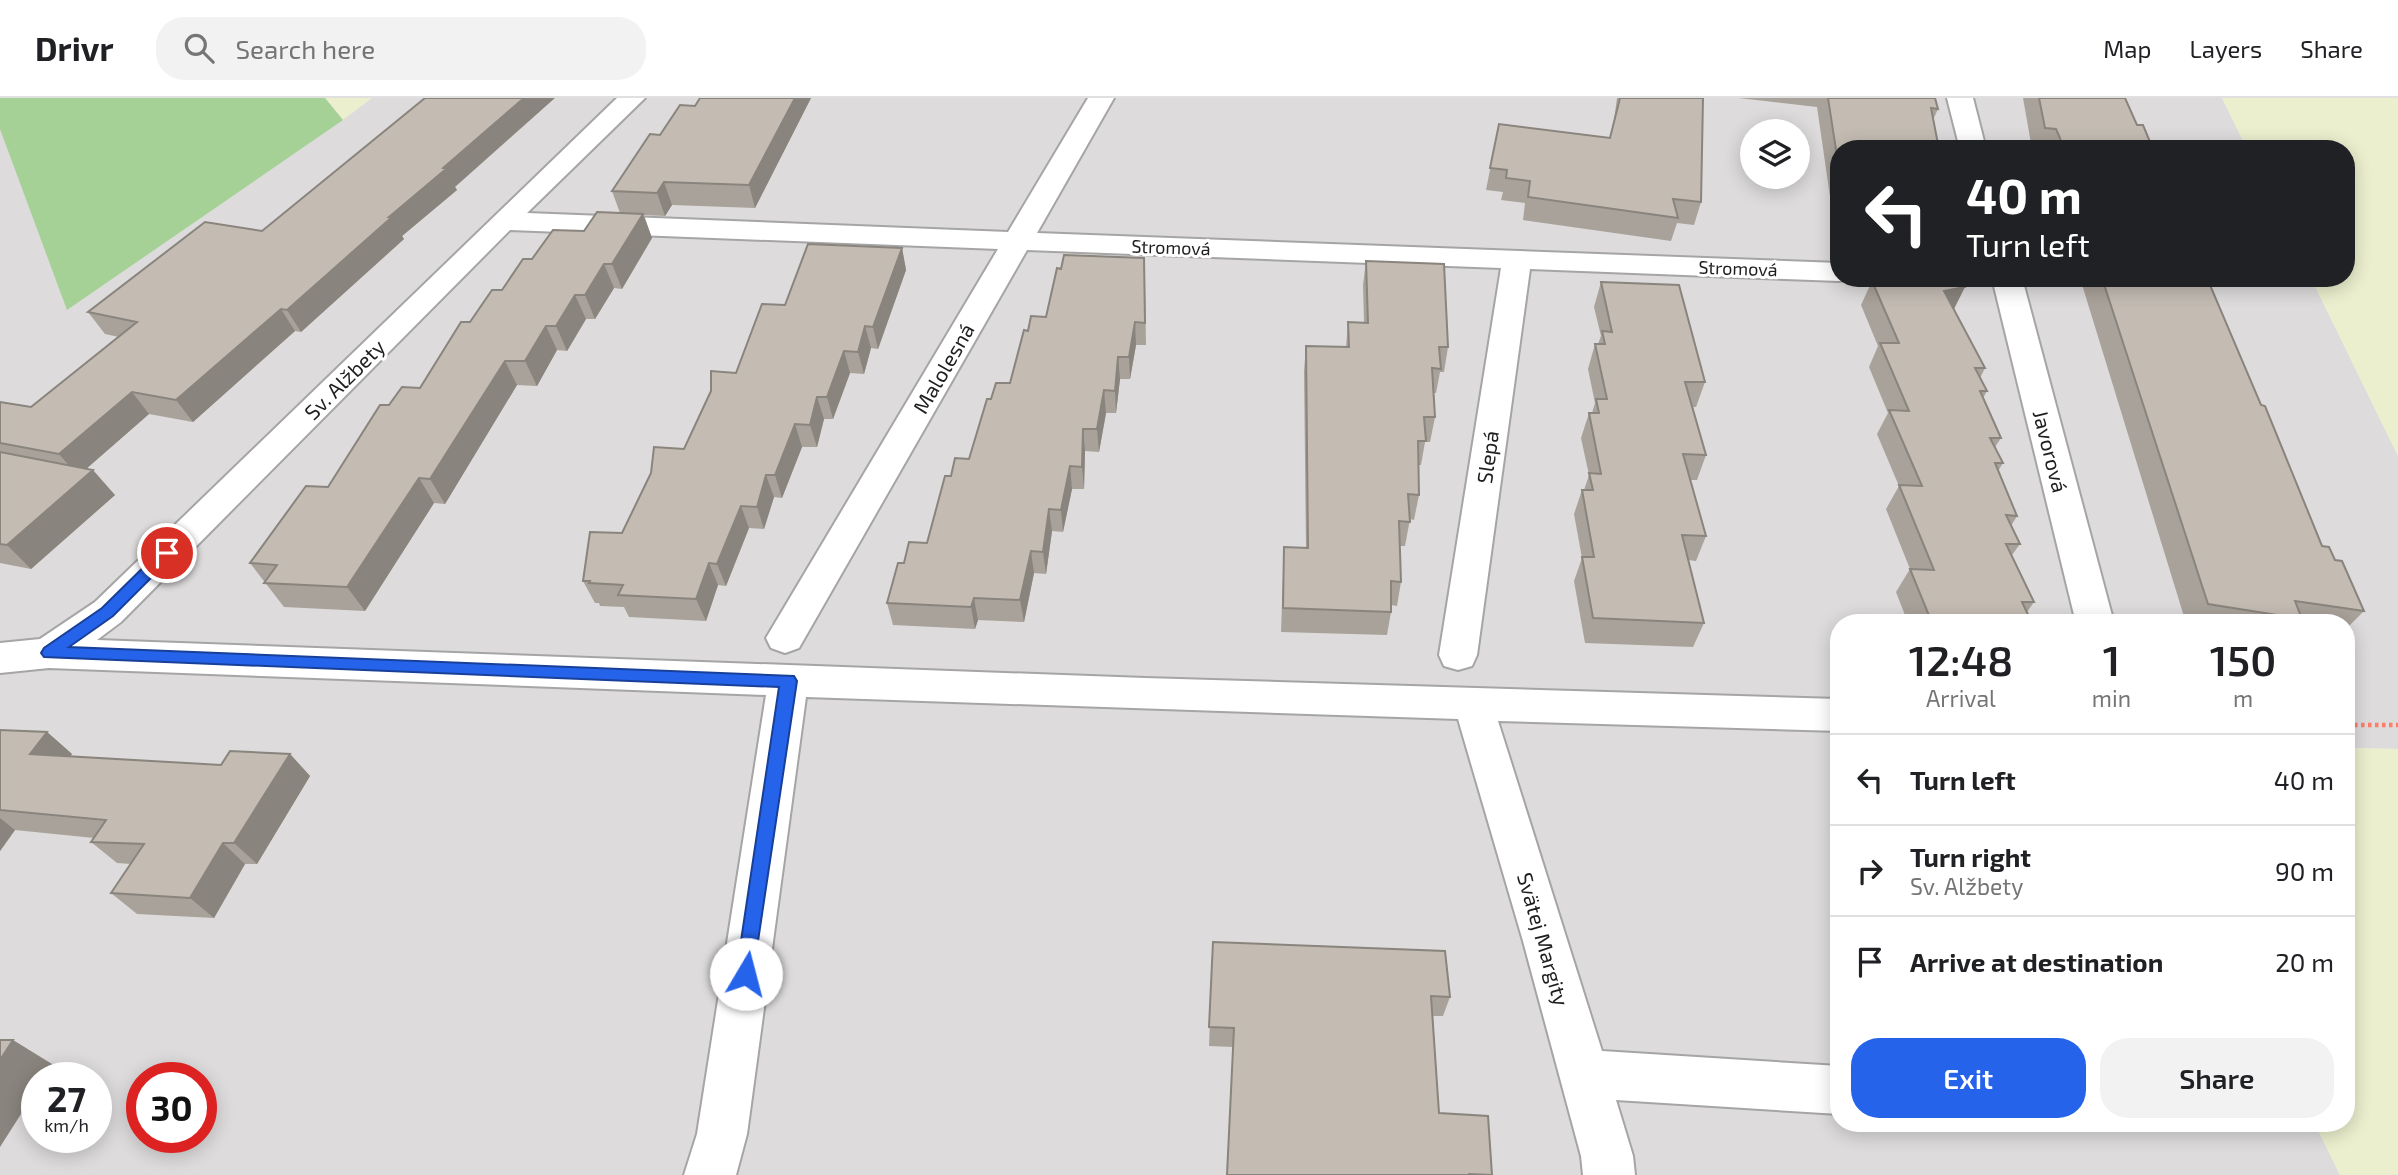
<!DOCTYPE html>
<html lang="en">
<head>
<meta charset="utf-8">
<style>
	:root { --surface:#fff; --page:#f2f2f2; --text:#202124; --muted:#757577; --line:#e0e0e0; --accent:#2563eb }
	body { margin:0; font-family:"Exo 2",sans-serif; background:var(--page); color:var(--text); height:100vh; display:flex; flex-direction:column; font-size:26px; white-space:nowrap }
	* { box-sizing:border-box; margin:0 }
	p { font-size:23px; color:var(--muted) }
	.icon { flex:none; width:38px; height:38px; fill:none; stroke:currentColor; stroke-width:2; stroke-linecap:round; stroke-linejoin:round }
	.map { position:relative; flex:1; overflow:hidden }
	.drawer { position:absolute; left:1830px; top:516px; width:525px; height:518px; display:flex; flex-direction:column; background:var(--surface); border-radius:28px; box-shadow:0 4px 18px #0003 }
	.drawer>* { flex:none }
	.top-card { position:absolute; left:1830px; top:42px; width:525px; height:147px; border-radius:28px; box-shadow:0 4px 18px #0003; background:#202124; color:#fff; overflow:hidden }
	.controls { position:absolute; left:1740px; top:21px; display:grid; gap:14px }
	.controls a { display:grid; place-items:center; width:70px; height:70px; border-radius:50%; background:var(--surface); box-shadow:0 4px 18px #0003; font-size:35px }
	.speed { position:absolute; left:21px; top:964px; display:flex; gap:14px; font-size:35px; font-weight:700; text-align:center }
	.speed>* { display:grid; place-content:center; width:91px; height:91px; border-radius:50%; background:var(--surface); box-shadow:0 4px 18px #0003; line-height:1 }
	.speed small { font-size:18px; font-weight:400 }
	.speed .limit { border:10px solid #d22; background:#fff; color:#111 }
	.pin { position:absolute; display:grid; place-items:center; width:60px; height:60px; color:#fff; margin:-30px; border:4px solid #fff; border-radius:50%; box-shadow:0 2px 7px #0007 }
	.me { position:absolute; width:77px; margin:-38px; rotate:8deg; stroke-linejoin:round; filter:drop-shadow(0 0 5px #0008) }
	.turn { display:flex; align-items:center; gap:24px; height:147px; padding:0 21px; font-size:32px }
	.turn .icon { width:91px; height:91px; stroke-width:2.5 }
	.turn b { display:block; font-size:49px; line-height:60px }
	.eta { display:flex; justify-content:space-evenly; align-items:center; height:119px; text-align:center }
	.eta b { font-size:42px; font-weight:600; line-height:49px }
	.button { display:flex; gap:14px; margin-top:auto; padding:14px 21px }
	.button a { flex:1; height:80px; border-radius:28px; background:var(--accent); color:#fff; font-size:28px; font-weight:600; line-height:80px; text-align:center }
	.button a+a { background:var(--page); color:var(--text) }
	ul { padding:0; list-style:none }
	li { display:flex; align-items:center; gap:21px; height:91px; padding:0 21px; border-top:2px solid var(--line) }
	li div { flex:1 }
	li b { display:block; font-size:26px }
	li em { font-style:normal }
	header { display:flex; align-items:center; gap:42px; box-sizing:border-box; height:98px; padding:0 35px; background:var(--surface); border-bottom:2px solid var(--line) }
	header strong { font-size:33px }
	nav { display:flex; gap:38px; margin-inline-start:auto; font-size:24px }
	.search { width:490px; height:63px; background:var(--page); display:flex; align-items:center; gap:18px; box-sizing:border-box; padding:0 24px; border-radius:28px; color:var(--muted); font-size:26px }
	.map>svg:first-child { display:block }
	.residential { fill:#dddbdb; fill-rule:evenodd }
	.farmland { fill:#ebefce }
	.forest { fill:#a5d197 }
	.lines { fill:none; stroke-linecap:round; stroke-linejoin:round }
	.minor-casing { stroke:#a5a5a5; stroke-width:4 }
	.path { stroke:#ff7d66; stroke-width:4.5; stroke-dasharray:3.5 3.5; stroke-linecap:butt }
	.minor { fill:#fff; fill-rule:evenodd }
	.wall { fill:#a9a29a }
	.shaded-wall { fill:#89847d }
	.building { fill:#c4bcb3; stroke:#89847d; stroke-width:2 }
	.route { fill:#2563eb; stroke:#184099; stroke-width:2 }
	.labels { text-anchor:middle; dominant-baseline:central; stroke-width:6; stroke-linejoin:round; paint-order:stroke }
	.far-street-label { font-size:18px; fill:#1e1e1e; stroke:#fff }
	.street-label { font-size:21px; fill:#1e1e1e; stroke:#fff }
</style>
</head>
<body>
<header>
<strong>Drivr</strong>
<div class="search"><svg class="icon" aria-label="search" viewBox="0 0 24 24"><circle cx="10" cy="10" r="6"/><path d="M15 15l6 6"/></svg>Search here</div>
<nav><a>Map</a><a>Layers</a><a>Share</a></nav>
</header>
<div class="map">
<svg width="2398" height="1077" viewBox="0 0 2398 1077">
	<rect width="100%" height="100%" fill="#f0ece4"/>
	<path class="residential" d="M0,0H2222L2247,51H1839V180H2311L2398,358V651L2347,650V525H1839V1026H2315L2340,1077H0ZM1752,33H1797V79H1752ZM37,980H96V1040H37ZM142,980H201V1040H142Z"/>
	<path class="farmland" d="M325,0H372L343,22Z
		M2222,0H2398V358L2311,180H2347V51H2247Z
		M2347,650L2398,651V1077H2340L2315,1026H2347Z"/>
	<path class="forest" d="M0,0H325L343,22L67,212L0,31Z"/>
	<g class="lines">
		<defs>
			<path id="minor" d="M617,0H645L527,115L1008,134L1088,0H1114L1037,135L1839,165V180H1850L1839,183L1530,171L1477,557L1472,568L1458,572L1444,568L1439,557L1501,170L1027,152L799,550L785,555L771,550L766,540L998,151L510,132L121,524L97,542L1145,580L1839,601V633L1498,623L1602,953L1839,968V1016L1616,1002L1633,1058L1635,1077H1583L1581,1058L1523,843L1458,621L806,599L747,1036L736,1077H684L697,1036L766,597L49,570L0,575V545L40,541L95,504Z
				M1947,0H1973L1986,51H1960Z
				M1992,180H2022L2114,525H2076Z"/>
		</defs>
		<use href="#minor" class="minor-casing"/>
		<path class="path" d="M2347,627H2398"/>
		<use href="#minor" class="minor"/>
	</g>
	<path class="wall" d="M811,0L755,110L672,107L665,118L644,117L652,140L622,191L614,190L595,221H586L567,253L557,252L537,288L517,287L445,406L434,405L365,513L284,509L250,465L328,389L389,307L420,290L470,224L532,161L620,115L612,93L660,37L695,8Z
		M1617,0H1703L1701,104L1694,127L1677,125L1671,143L1523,122L1525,105L1501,102L1503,94L1486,92L1499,26L1610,40L1614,22Z
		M1739,0H1935L1938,11L1933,22L1839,51V119H1833L1817,9Z
		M2023,0H2125L2137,27L2150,44L2208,51H2032Z
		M455,89L457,92L402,138L404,141L301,234L295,233L193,324L149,316L86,371L115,397L31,471L0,465V304L31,309L119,239L105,236L88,214Z
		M902,150L906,172L878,251L871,250L864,276L850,275L833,321H824L817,349H802L782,400L774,399L764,431L749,430L726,488L718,487L706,523L629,519L624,509L600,508L599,505H595L583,483L622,435L684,351L711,293L736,275L785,207Z
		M1366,163L1448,249L1444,274H1440L1436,295H1433L1435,319L1430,344H1425L1421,367H1419V397L1414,422L1410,421L1405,448H1400L1401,484L1397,508L1391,507V514L1387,537L1281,534L1284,449L1306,450L1304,273L1306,248L1346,249L1348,224H1364L1363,187Z
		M1061,171L1145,182L1146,247H1136L1130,281H1120L1116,315H1106L1099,354L1085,353L1084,391H1072L1063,434L1052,433L1046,476L1034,475L1024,524L978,522L975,531L893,527L887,505L904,465L927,445L951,378L969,361L991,301L1010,285L1028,233L1046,219Z
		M1909,180H1964L1954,211L1985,270L1980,280L1987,293L1983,300L2001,340L1995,349L2003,365L1998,373L2017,418L2011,428L2020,446L2012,457L2034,504L2027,514L2032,525H1908L1896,494L1910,471L1886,411L1899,388L1877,336L1888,315L1869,269L1878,248L1861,207L1872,183L1910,185Z
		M2080,180H2207L2322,448L2335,462L2364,513L2347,530V525H2186Z
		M1601,184L1705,284L1696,309H1693L1706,357L1697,382H1690L1706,438L1696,463L1688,462L1704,525L1693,549L1585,545L1574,483L1582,460L1574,416L1582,392H1584L1589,377L1581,340L1589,315H1592L1595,305L1588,271L1595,246H1598L1601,238L1594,209Z
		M0,632L47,634L72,656L70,659L221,667L290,656L310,678L257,766H245L214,820L137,816L111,795L131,766L117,765L91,744L94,740L15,732L0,753Z
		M1213,844L1450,899L1443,918H1433L1439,1015L1492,1077H1227L1233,949L1209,948Z"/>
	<path class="shaded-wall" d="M524,0H555L455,89L457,92L402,138L404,141L301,234L287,212L443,70Z
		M795,0H811L755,110L749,87Z
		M664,84L672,107L665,118L657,95Z
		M643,116L652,140L622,191L612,166Z
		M902,150L906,172L878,251L873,229Z
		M604,166L614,190L595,221L585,197Z
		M1965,189L1953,213L1944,193Z
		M575,197L586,221L567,253L556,228Z
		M281,211L295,233L193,324L176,302Z
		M1135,224L1136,247L1130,281L1129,259Z
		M546,228L557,252L537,288L525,263Z
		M865,228L871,250L864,276L858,254Z
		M844,253L850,275L833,321L827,299Z
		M1118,259L1120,281L1116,315L1115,293Z
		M505,263L517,287L445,406L430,381Z
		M1104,292L1106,315L1099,354L1097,331Z
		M132,294L149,316L78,378L59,356Z
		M817,299L824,321L817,349L810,327Z
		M795,326L802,349L782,400L775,377Z
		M1083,331L1085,353L1084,391L1082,369Z
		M1070,368L1072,391L1063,434L1061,412Z
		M93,372L115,397L31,471L7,447Z
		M766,377L774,399L764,431L757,409Z
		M419,380L434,405L365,513L347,489Z
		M741,408L749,430L726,488L717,466Z
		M1049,411L1052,433L1046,476L1043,454Z
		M1031,453L1034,475L1024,524L1020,502Z
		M709,465L718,487L706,523L696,501Z
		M974,500L978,522L975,531L971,509Z
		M47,634L72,656L55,678L30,656Z
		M290,656L310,678L257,766L234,745Z
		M0,720L15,732L0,753Z
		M223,745L245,766L214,820L190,800Z
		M13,942L52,966L44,980H37V991L0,1049V962Z"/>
	<path class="building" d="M425,0H524L443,70L446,71L389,119H392L287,212L281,211L176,302L132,294L59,356L0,345V304L31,309L137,224L88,214L205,124L262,133Z
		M700,0H795L749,87L664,84L657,95L612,93L650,36L660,37L680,7L695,8Z
		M1620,0H1703L1701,104L1673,101L1678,120L1528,99L1530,83L1506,80L1507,72L1490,70L1499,26L1610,40Z
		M1828,0H1935L1938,11L1931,10L1939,51H1839V71Z
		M2039,0H2125L2137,27H2143L2150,44L2208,51H2063L2060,40L2056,31L2045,30Z
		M597,114L643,116L612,166H604L585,197H575L556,228H546L525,263H505L430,381L419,380L347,489L264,485L277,467L250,465L306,388L328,389L380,307H389L402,289L420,290L461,224H470L492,192H502L523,161H532L553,132L584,133Z
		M808,146L902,150L873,229L865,228L858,254L844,253L827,299H817L810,327L795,326L775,377H766L757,409L741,408L717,466L709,465L696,501L618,497L623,487L589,485L590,483H583L590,434L622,435L651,375L654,349L684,351L711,293V273L736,275L762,206L785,207Z
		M1064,157L1144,160L1145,225L1135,224L1129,259H1118L1115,293L1104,292L1097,331H1083L1082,369L1070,368L1061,412L1049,411L1043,454L1031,453L1020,502L974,500L971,509L887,505L898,465H904L909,444L927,445L945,378H951L955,360L969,361L987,301H991L996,285H1010L1024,232L1028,233L1031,218L1046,219L1057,170L1061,171Z
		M1366,163L1444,166L1448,249H1439L1441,271L1432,270L1435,319H1424L1426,343H1418L1419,397L1408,396L1410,424L1399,423L1401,484L1391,483V514L1283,510L1284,449L1308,450L1306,248L1349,249L1348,224L1368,225Z
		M1926,180H1964L1965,189L1944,193L1985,270H1975L1987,293H1980L2001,340H1990L2003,365H1995L2017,418L2006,417L2020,446H2006L2034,504H2022L2032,525H1932L1910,471L1934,472L1899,387L1922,388L1889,312L1909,313L1880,245H1899L1872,183L1927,186Z
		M2102,180H2207L2261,307L2265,308L2322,448L2329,449L2335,462L2342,463L2364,513L2295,503L2302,521L2208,506Z
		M1601,184L1679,187L1705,284H1685L1706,357L1683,356L1706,438L1682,437L1704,525L1593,520L1582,459H1594L1582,392H1593L1589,375L1601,376L1589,315H1599L1596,301H1607L1595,246H1605L1602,233L1612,234Z
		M0,354L93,372L7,447L0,446Z
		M0,632L47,634L30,656L221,667L230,653L290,656L234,745H223L190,800L111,795L144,746L91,744L106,722L0,712Z
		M1213,844L1445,853L1450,899L1431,898L1439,1015L1488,1018L1492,1077L1469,1076V1077H1227L1234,930L1209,929Z
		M0,942H13L0,962Z"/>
	<path class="route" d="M167,450L172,451L174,455L172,459L113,518L69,549L794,578L797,583L752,883L746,885L739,883L736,876L779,589L44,559L41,555L44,550L102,510L162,451Z"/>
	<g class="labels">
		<g class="far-street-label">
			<text transform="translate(1171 149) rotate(2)">Stromová</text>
			<text transform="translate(1738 170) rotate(2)">Stromová</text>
		</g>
		<g class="street-label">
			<text transform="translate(943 270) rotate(-60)">Malolesná</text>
			<text transform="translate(344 281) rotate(-45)">Sv. Alžbety</text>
			<text transform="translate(2051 353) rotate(76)">Javorová</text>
			<text transform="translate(1487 359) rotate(-82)">Slepá</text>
			<text transform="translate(1544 841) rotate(74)">Svätej Margity</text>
		</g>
	</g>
</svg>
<div class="controls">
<a><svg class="icon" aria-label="layers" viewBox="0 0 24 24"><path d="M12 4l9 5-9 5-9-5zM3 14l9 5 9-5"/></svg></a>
</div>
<div class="speed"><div>27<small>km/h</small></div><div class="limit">30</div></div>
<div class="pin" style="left:167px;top:455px;background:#d93025"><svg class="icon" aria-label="arrive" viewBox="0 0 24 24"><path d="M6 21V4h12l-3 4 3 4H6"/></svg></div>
<svg class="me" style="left:746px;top:876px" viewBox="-20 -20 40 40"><circle r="19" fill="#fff"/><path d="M0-13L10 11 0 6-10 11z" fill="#2563eb"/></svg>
<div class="top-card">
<div class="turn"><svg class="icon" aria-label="left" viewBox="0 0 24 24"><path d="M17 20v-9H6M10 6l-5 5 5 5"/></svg><div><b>40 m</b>Turn left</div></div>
</div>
<section class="drawer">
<div class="eta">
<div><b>12:48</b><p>Arrival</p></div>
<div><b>1</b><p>min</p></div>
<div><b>150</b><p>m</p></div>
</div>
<ul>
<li><svg class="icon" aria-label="left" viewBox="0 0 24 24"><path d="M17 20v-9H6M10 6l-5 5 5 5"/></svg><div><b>Turn left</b></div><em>40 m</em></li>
<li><svg class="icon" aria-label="right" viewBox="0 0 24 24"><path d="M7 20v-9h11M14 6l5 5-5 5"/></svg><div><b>Turn right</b><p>Sv. Alžbety</p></div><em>90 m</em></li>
<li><svg class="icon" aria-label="arrive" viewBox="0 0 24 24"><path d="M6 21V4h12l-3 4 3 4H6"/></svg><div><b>Arrive at destination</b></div><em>20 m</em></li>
</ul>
<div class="button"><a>Exit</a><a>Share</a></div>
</section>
</div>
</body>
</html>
